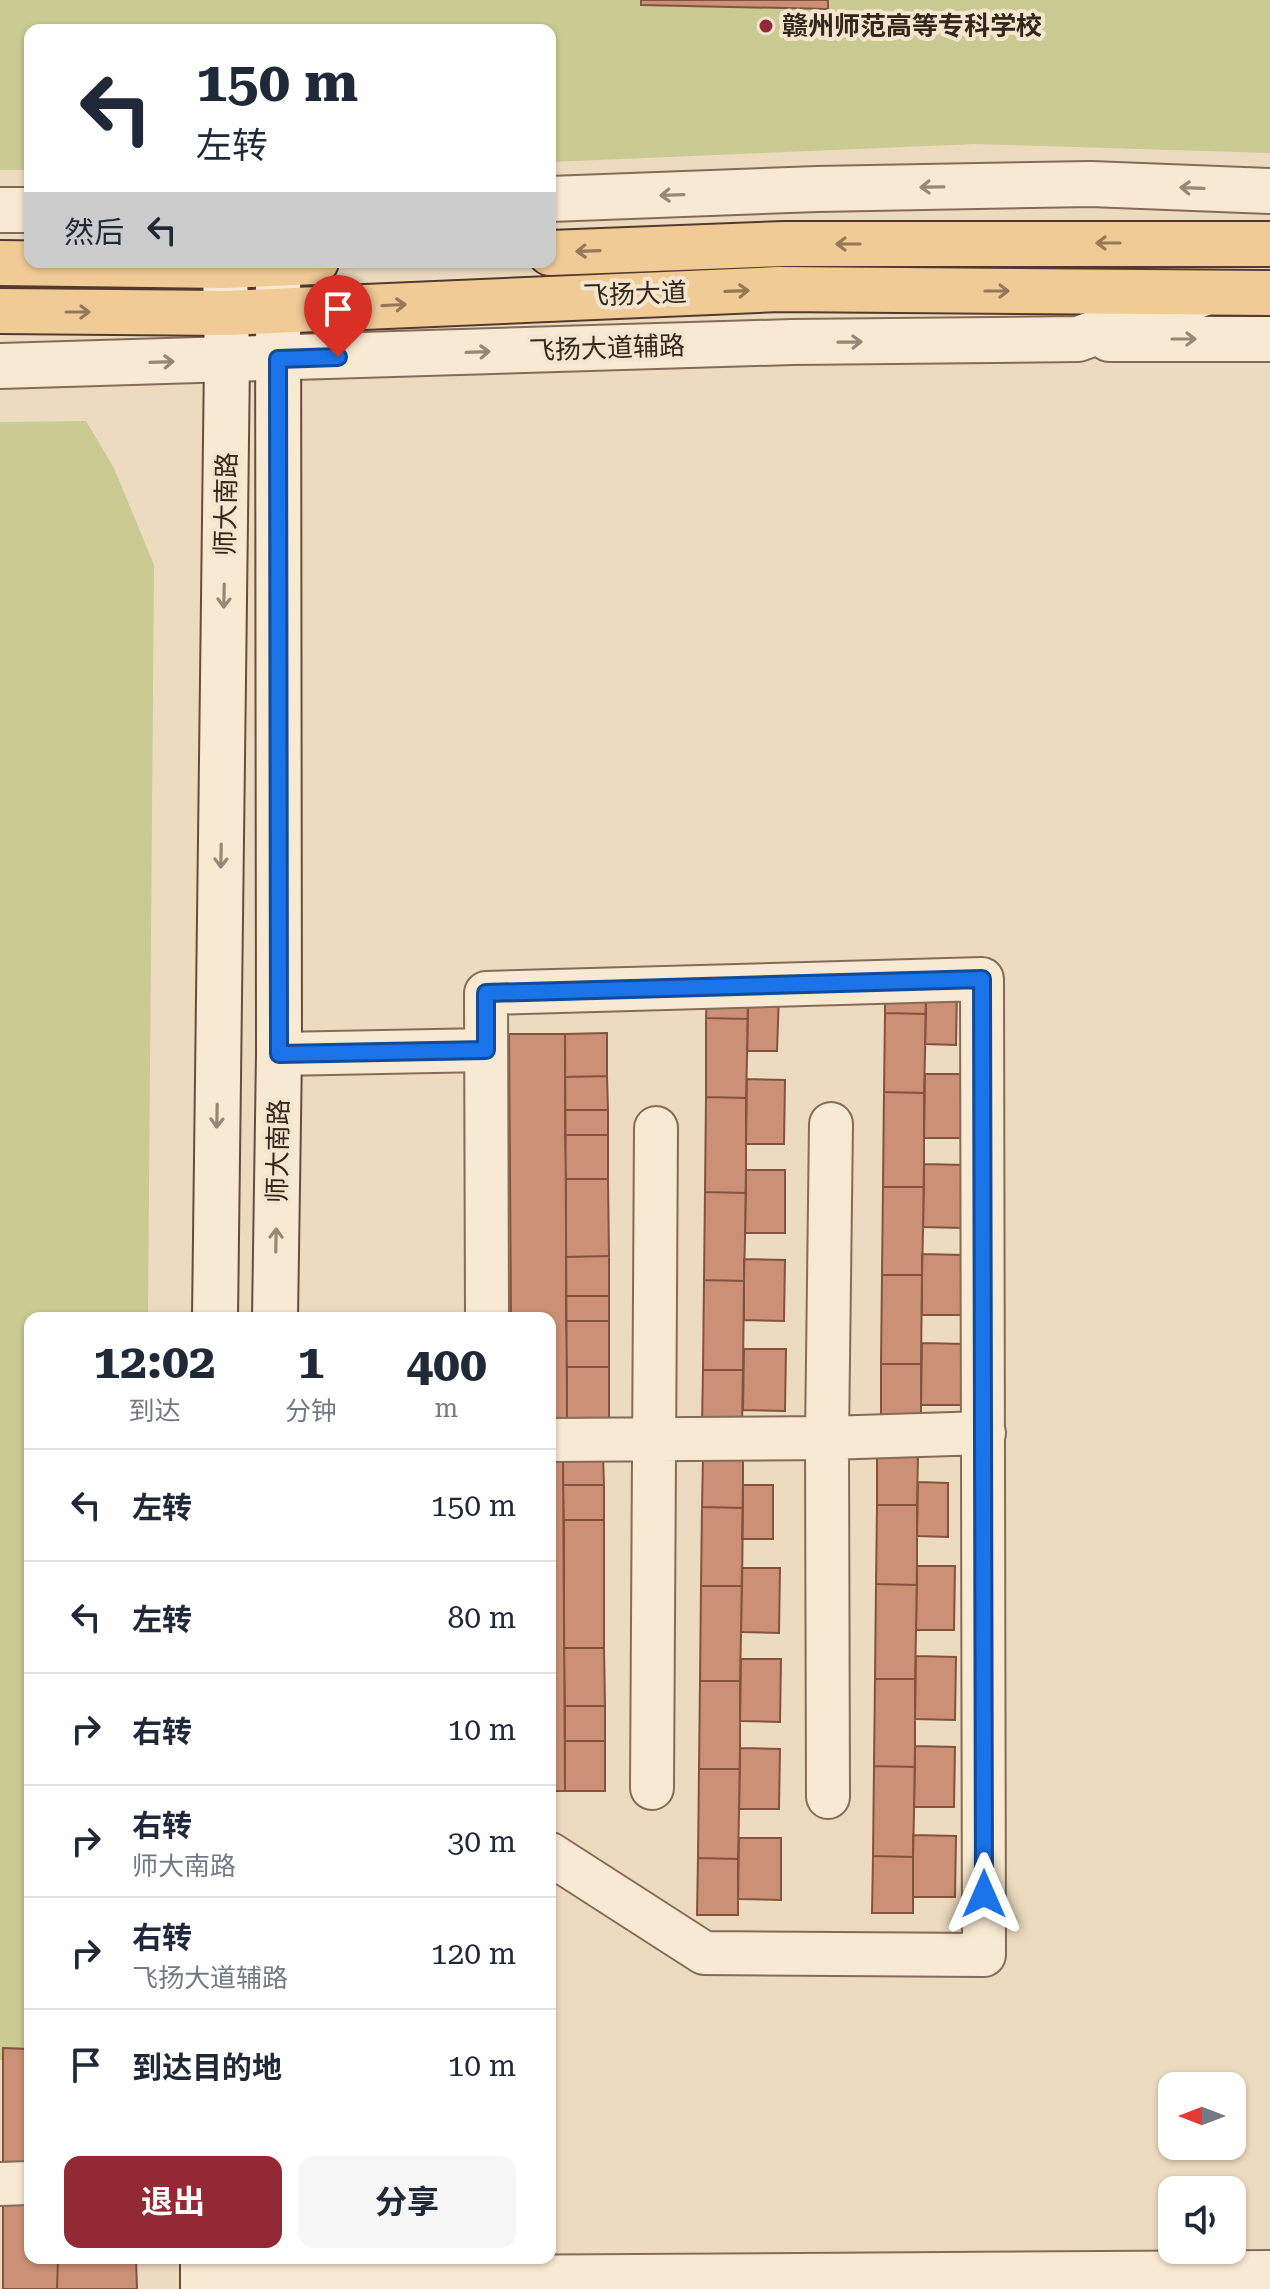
<!DOCTYPE html>
<html lang="zh">
<head>
<meta charset="utf-8">
<style>
	:root { --surface:#fff; --page:#f6f6f7; --text:#1f2937; --muted:#747a83; --line:#e0e1e3; --accent:#932934 }
	body { margin:0; font-family:"Roboto Serif","Noto Sans SC",serif; background:var(--page); color:var(--text); height:100vh; display:flex; flex-direction:column; font-size:30px; white-space:nowrap }
	* { box-sizing:border-box; margin:0 }
	p { font-size:26px; color:var(--muted) }
	.icon { flex:none; width:44px; height:44px; fill:none; stroke:currentColor; stroke-width:2; stroke-linecap:round; stroke-linejoin:round }
	.map { position:relative; flex:1; overflow:hidden }
	.sheet { position:absolute; left:24px; top:1312px; width:532px; height:952px; display:flex; flex-direction:column; background:var(--surface); border-radius:16px; box-shadow:0 2px 6px #0004 }
	.sheet>* { flex:none }
	.banner { position:absolute; left:24px; top:24px; width:532px; height:244px; border-radius:16px; box-shadow:0 2px 6px #0004; background:#fff; color:var(--text); overflow:hidden }
	.needle { width:52px; rotate:270deg }
	.controls { position:absolute; left:1158px; top:2072px; display:grid; gap:16px }
	.controls a { display:grid; place-items:center; width:88px; height:88px; border-radius:16px; background:var(--surface); box-shadow:0 2px 6px #0004; font-size:40px }
	.pin { position:absolute; display:grid; place-items:center; width:68px; height:68px; color:#fff; margin:-82px -34px; border-radius:50% 50% 50% 0; rotate:-45deg; box-shadow:0 0 8px #0007 }
	.pin .icon { rotate:45deg }
	.me { position:absolute; width:88px; margin:-44px; rotate:0deg; stroke-linejoin:round; filter:drop-shadow(0 0 6px #0008) }
	.turn { display:flex; align-items:center; gap:28px; height:168px; padding:0 40px; font-size:36px }
	.turn .icon { width:104px; height:104px; stroke-width:2.5 }
	.turn b { display:block; font-size:56px; line-height:68px }
	.then { display:flex; align-items:center; height:76px; padding:0 40px; background:#0003; gap:16px; font-size:30px }
	.eta { display:flex; justify-content:space-evenly; align-items:center; height:136px; text-align:center }
	.eta b { font-size:48px; font-weight:700; line-height:56px }
	.button { display:flex; gap:16px; margin-top:auto; padding:16px 40px }
	.button a { flex:1; height:92px; border-radius:16px; background:var(--accent); color:#fff; font-size:32px; font-weight:700; line-height:92px; text-align:center }
	.button a+a { background:var(--page); color:var(--text) }
	ul { padding:0; list-style:none }
	li { display:flex; align-items:center; gap:24px; height:112px; padding:0 40px; border-top:2px solid var(--line) }
	li div { flex:1 }
	li b { display:block; font-size:30px }
	li em { font-style:normal }
	.map>svg:first-child { display:block }
	.green { fill:#caca93 }
	.building { fill:#cb9075; stroke:#84533e; stroke-width:2 }
	.lines { fill:none; stroke-linecap:round; stroke-linejoin:round }
	.minor-casing { stroke:#856b58; stroke-width:46 }
	.tertiary-casing { stroke:#856b58; stroke-width:48 }
	.secondary-casing { stroke:#674d3b; stroke-width:48 }
	.primary-casing { stroke:#533a2c; stroke-width:48 }
	.minor { stroke:#f8e9d2; stroke-width:42 }
	.tertiary { stroke:#f8e9d2; stroke-width:44 }
	.secondary { stroke:#f8e9d2; stroke-width:44 }
	.primary { stroke:#f1cb96; stroke-width:44 }
	.oneway { stroke:#968877 }
	.oneway2 { stroke:#937859 }
	.route-casing { stroke:#114b97; stroke-width:20 }
	.route { stroke:#1a73e8; stroke-width:14 }
	.poi-dot { fill:#932934; stroke:#f4e6ce; stroke-width:3 }
	.labels { text-anchor:middle; dominant-baseline:central; stroke-width:8; stroke-linejoin:round; paint-order:stroke }
	.poi-label { font-size:26px; font-weight:bold; fill:#35261c; stroke:#f4e6ce; text-anchor:start }
	.street-label { font-size:26px; fill:#35261c; stroke:#f4e6ce }
</style>
</head>
<body>
<div class="map">
<svg width="1270" height="2289" viewBox="0 0 1270 2289">
	<rect width="100%" height="100%" fill="#eddbbf"/>
	<path class="green" d="M0,0H641L642,5L827,9L828,0H1270V153L975,144L550,162V30H30V170H0Z
		M86,421L114,468L154,565L148,1318H30V2049L3,2048V2060H0V422Z"/>
	<path class="building" d="M641,0H828V9L641,5Z
		M885,988L926,990V1014L885,1013Z
		M957,988L956,1045L925,1044L926,990Z
		M707,994L748,995V1019L706,1018Z
		M748,995H779L777,1051H747Z
		M885,1013L926,1014L924,1093L884,1092Z
		M706,1018L748,1019L746,1098L706,1097Z
		M607,1033V1076L565,1077V1034Z
		M509,1034H565L567,1424H550V1318H511Z
		M925,1074H963L962,1138H924Z
		M607,1076L608,1110H565V1077Z
		M747,1079L785,1080L784,1144H746Z
		M884,1092L924,1093V1187H883Z
		M706,1097L746,1098V1193L705,1192Z
		M565,1110H608V1135H565Z
		M565,1135H608V1179H566Z
		M924,1164L964,1165L963,1228L923,1227Z
		M746,1170H785V1233H745Z
		M566,1179H608L609,1256L566,1257Z
		M883,1187H924L922,1275H882Z
		M705,1192L746,1193L744,1281L704,1280Z
		M922,1254L963,1255L962,1315H922Z
		M609,1256V1296H566V1257Z
		M744,1259L785,1260L784,1321L744,1320Z
		M882,1275H922L921,1364H881Z
		M704,1280L744,1281L743,1370H703Z
		M566,1296H609V1321H566Z
		M566,1321H609V1367H567Z
		M922,1343L964,1344V1405H921Z
		M744,1349H786L785,1411L743,1410Z
		M881,1364H921V1421H881Z
		M567,1367H609V1424H567Z
		M703,1370H743L742,1427L702,1426Z
		M877,1455H918L917,1505H877Z
		M550,1456H563L565,1791H550Z
		M563,1456H603L604,1485H563Z
		M703,1456L743,1457V1508L702,1507Z
		M918,1482L948,1483V1537L917,1536Z
		M563,1485H604V1520H564Z
		M743,1485H773V1539H742Z
		M877,1505H917V1585L876,1584Z
		M702,1507L743,1508L742,1586H701Z
		M564,1520H604V1648H564Z
		M917,1566H955L954,1630H916Z
		M742,1568H780L779,1633L741,1632Z
		M876,1584L917,1585L915,1679H875Z
		M701,1586H742L740,1681H700Z
		M564,1648H604L605,1706H565Z
		M916,1656L956,1657L955,1720L915,1719Z
		M741,1659H781L780,1722L740,1721Z
		M875,1679H915V1767L874,1766Z
		M700,1681H740V1769H699Z
		M565,1706H605V1741H565Z
		M565,1741H605V1791H565Z
		M915,1746L955,1747L954,1807H914Z
		M740,1748L780,1749L779,1809H739Z
		M874,1766L915,1767L913,1857L873,1856Z
		M699,1769H740L738,1859L698,1858Z
		M913,1835L956,1836L955,1897H913Z
		M739,1838H781V1900L738,1899Z
		M873,1856L913,1857V1913H872Z
		M698,1858L738,1859V1915H697Z
		M3,2048L30,2049V2258H58L57,2289H3Z
		M58,2258H136L137,2289H57Z"/>
	<g class="lines">
		<defs>
			<path id="minor" d="M279,1054L486,1050
				M487,1318L486,993L982,979L984,1955L704,1953L550,1854
				M550,1440L827,1438L984,1433
				M652,1788L656,1128
				M828,1797L827,1438L831,1124
				M0,2184L30,2183"/>
			<path id="tertiary" d="M550,199L817,189L1091,184L1270,191
				M0,210H30
				M1109,339H1270
				M0,366L792,342L1078,339L1205,293
				M203,2273L466,2278L1270,2273"/>
			<path id="secondary" d="M215,1318L227,360L225,266
				M275,1318L279,1054L278,264
				M203,2289V2258
				M255,2289L256,2258"/>
			<path id="primary" d="M550,253L784,244H1270
				M0,263L225,266L316,262
				M0,311L227,313L779,289L1270,293"/>
		</defs>
		<use href="#minor" class="minor-casing"/>
		<use href="#tertiary" class="tertiary-casing"/>
		<use href="#secondary" class="secondary-casing"/>
		<use href="#primary" class="primary-casing"/>
		<use href="#minor" class="minor"/>
		<use href="#tertiary" class="tertiary"/>
		<use href="#secondary" class="secondary"/>
		<use href="#primary" class="primary"/>
	</g>
	<defs><path id="oneway-shaft" d="M-6 0H5M1.5-3L5.5 0L1.5 3" fill="none" stroke-width="1.6" stroke-linecap="round" stroke-linejoin="round" transform="scale(2)"/></defs>
	<g class="oneway">
		<use href="#oneway-shaft" transform="translate(932 187) rotate(179)"/>
		<use href="#oneway-shaft" transform="translate(1192 188) rotate(-178)"/>
		<use href="#oneway-shaft" transform="translate(672 195) rotate(178)"/>
		<use href="#oneway-shaft" transform="translate(1184 339)"/>
		<use href="#oneway-shaft" transform="translate(850 342) rotate(-1)"/>
		<use href="#oneway-shaft" transform="translate(478 352) rotate(-2)"/>
		<use href="#oneway-shaft" transform="translate(162 362) rotate(-2)"/>
		<use href="#oneway-shaft" transform="translate(224 596) rotate(91)"/>
		<use href="#oneway-shaft" transform="translate(221 856) rotate(91)"/>
		<use href="#oneway-shaft" transform="translate(217 1116) rotate(91)"/>
		<use href="#oneway-shaft" transform="translate(276 1240) rotate(-89)"/>
	</g>
	<g class="oneway2">
		<use href="#oneway-shaft" transform="translate(1108 243) rotate(180)"/>
		<use href="#oneway-shaft" transform="translate(848 244) rotate(180)"/>
		<use href="#oneway-shaft" transform="translate(588 251) rotate(178)"/>
		<use href="#oneway-shaft" transform="translate(737 291) rotate(-2)"/>
		<use href="#oneway-shaft" transform="translate(997 291)"/>
		<use href="#oneway-shaft" transform="translate(394 305) rotate(-3)"/>
		<use href="#oneway-shaft" transform="translate(78 312)"/>
	</g>
	<g class="lines">
		<defs>
			<path id="route" d="M338,357L278,359L279,1054L486,1050V993L982,979L984,1894"/>
		</defs>
		<use href="#route" class="route-casing"/>
		<use href="#route" class="route"/>
	</g>
	<circle class="poi-dot" cx="766" cy="26" r="8"/>
	<g class="labels">
		<g class="poi-label">
			<text x="782" y="26">赣州师范高等专科学校</text>
		</g>
		<g class="street-label">
			<text transform="translate(635 294) rotate(-2)">飞扬大道</text>
			<text transform="translate(607 348) rotate(-2)">飞扬大道辅路</text>
			<text transform="translate(226 504) rotate(-89)">师大南路</text>
			<text transform="translate(278 1151) rotate(-89)">师大南路</text>
		</g>
	</g>
</svg>
<div class="controls">
<a><svg class="needle" viewBox="-14 -14 28 28"><path d="M0-13l5 13h-10z" fill="#e53935"/><path d="M0 13l5-13h-10z" fill="#747a83"/></svg></a>
<a><svg class="icon" aria-label="sound" viewBox="0 0 24 24"><path d="M4 9h4l5-4v14l-5-4H4zM17 9q2 3 0 6"/></svg></a>
</div>
<div class="pin" style="left:338px;top:357px;background:#d93025"><svg class="icon" aria-label="arrive" viewBox="0 0 24 24"><path d="M6 21V4h12l-3 4 3 4H6"/></svg></div>
<svg class="me" style="left:984px;top:1894px" viewBox="-20 -20 40 40"><path d="M0-17L14 15 0 8-14 15z" fill="#1a73e8" stroke="#fff" stroke-width="4"/></svg>
<div class="banner">
<div class="turn"><svg class="icon" aria-label="left" viewBox="0 0 24 24"><path d="M17 20v-9H6M10 6l-5 5 5 5"/></svg><div><b>150 m</b>左转</div></div>
<div class="then">然后<svg class="icon" aria-label="left" viewBox="0 0 24 24"><path d="M17 20v-9H6M10 6l-5 5 5 5"/></svg></div>
</div>
<section class="sheet">
<div class="eta">
<div><b>12:02</b><p>到达</p></div>
<div><b>1</b><p>分钟</p></div>
<div><b>400</b><p>m</p></div>
</div>
<ul>
<li><svg class="icon" aria-label="left" viewBox="0 0 24 24"><path d="M17 20v-9H6M10 6l-5 5 5 5"/></svg><div><b>左转</b></div><em>150 m</em></li>
<li><svg class="icon" aria-label="left" viewBox="0 0 24 24"><path d="M17 20v-9H6M10 6l-5 5 5 5"/></svg><div><b>左转</b></div><em>80 m</em></li>
<li><svg class="icon" aria-label="right" viewBox="0 0 24 24"><path d="M7 20v-9h11M14 6l5 5-5 5"/></svg><div><b>右转</b></div><em>10 m</em></li>
<li><svg class="icon" aria-label="right" viewBox="0 0 24 24"><path d="M7 20v-9h11M14 6l5 5-5 5"/></svg><div><b>右转</b><p>师大南路</p></div><em>30 m</em></li>
<li><svg class="icon" aria-label="right" viewBox="0 0 24 24"><path d="M7 20v-9h11M14 6l5 5-5 5"/></svg><div><b>右转</b><p>飞扬大道辅路</p></div><em>120 m</em></li>
<li><svg class="icon" aria-label="arrive" viewBox="0 0 24 24"><path d="M6 21V4h12l-3 4 3 4H6"/></svg><div><b>到达目的地</b></div><em>10 m</em></li>
</ul>
<div class="button"><a>退出</a><a>分享</a></div>
</section>
</div>
</body>
</html>
